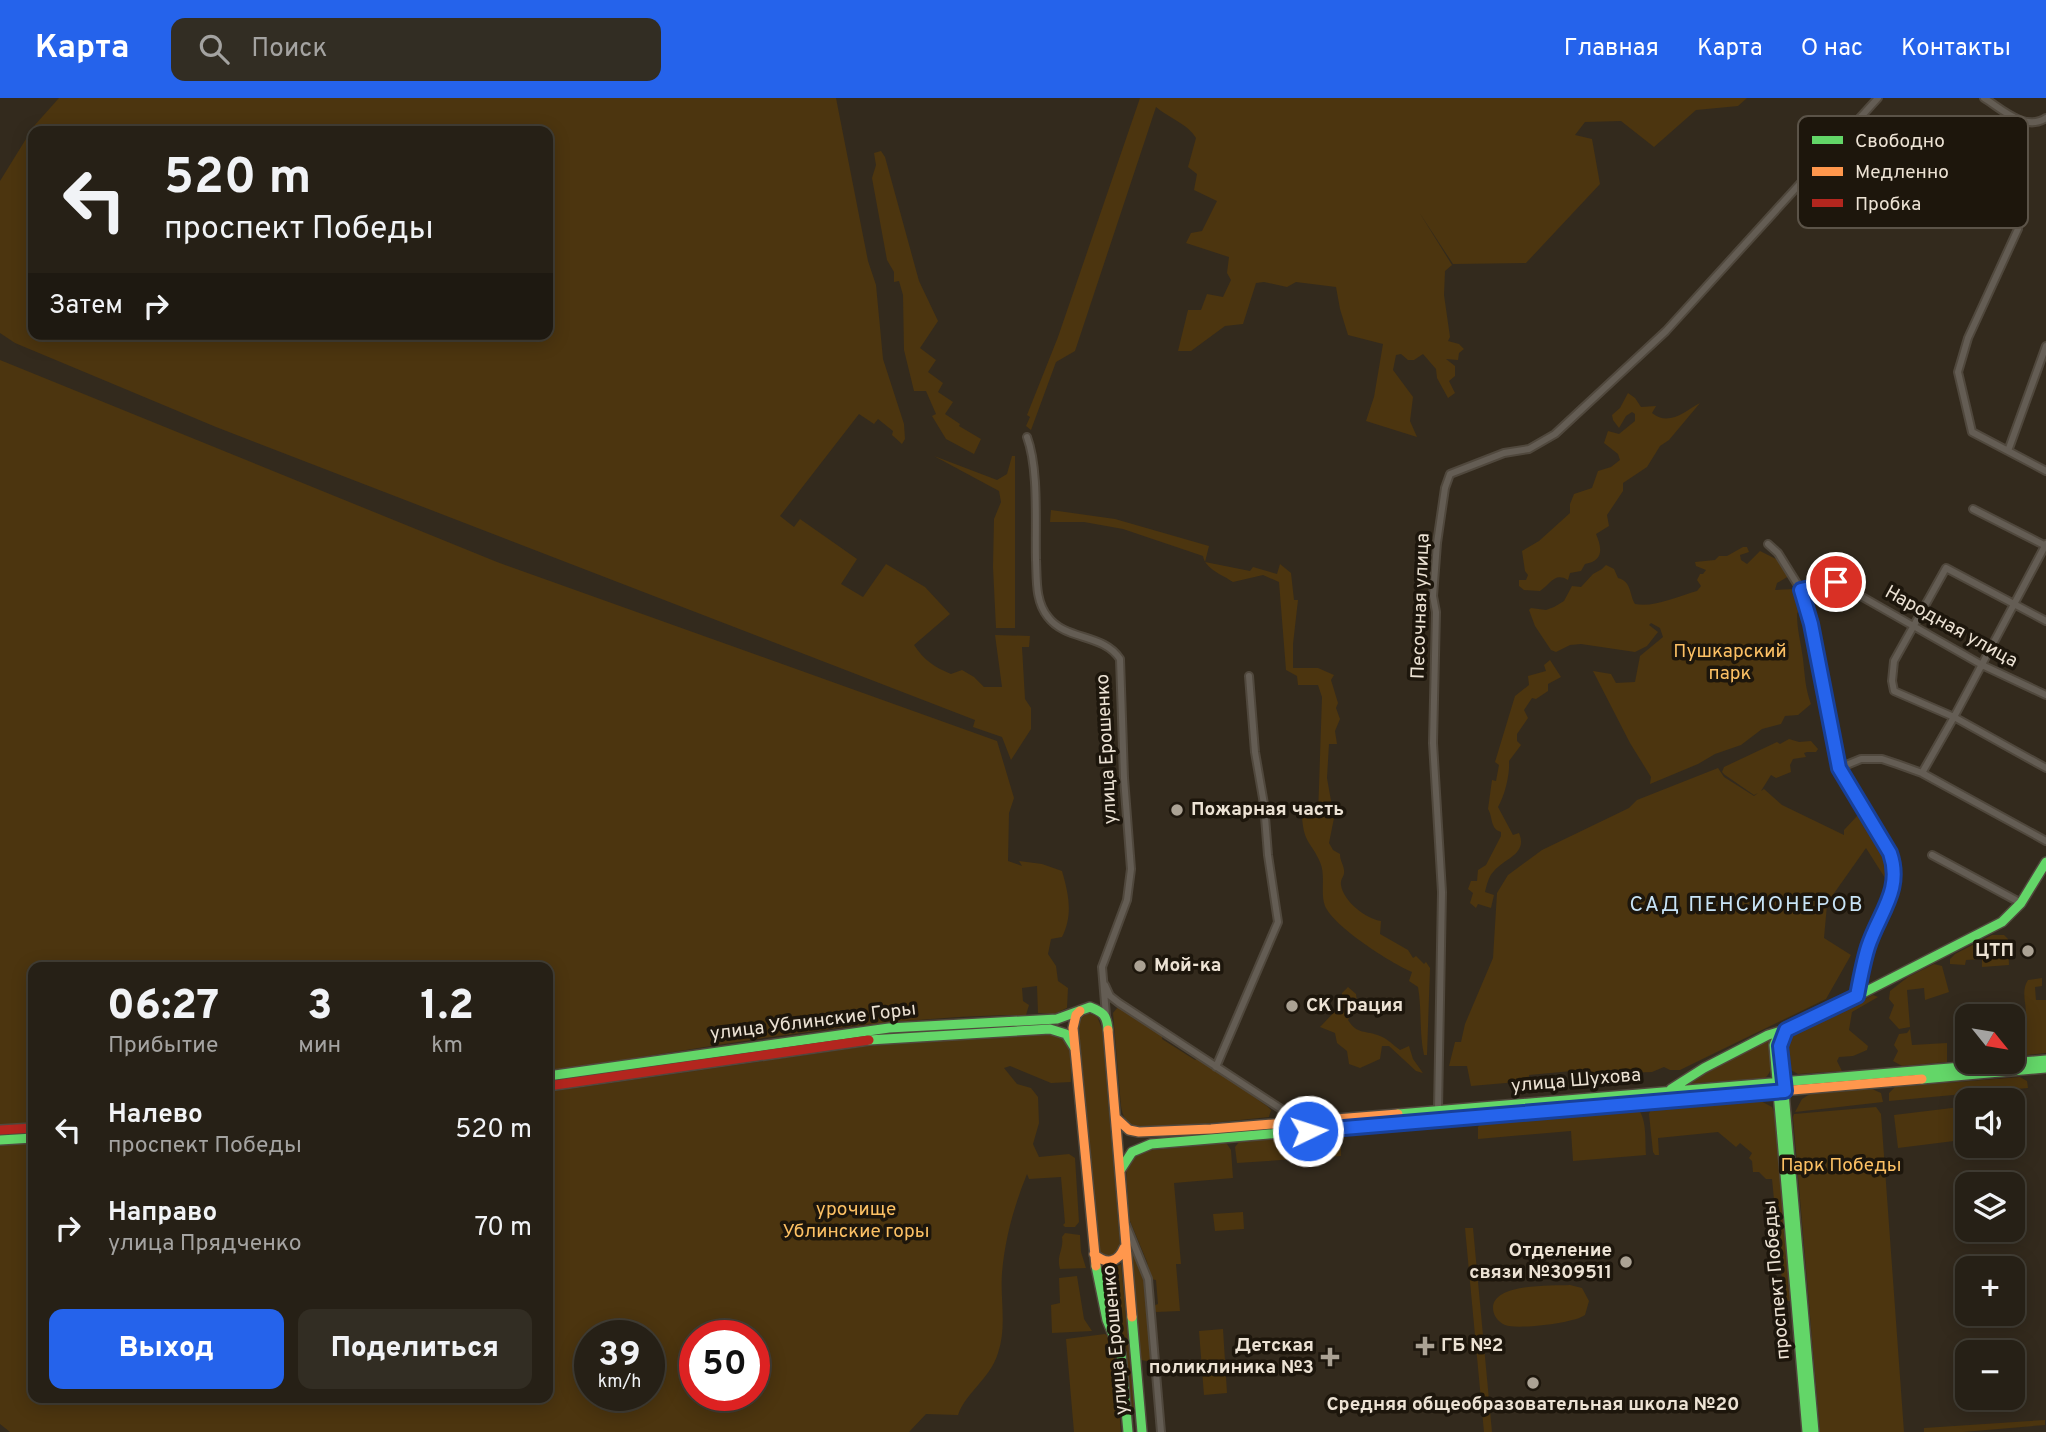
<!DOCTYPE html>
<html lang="ru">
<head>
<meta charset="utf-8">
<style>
	:root { --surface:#262016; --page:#322d23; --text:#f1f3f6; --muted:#a4a3a1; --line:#423e35; --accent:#2563eb }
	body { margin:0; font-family:Overpass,sans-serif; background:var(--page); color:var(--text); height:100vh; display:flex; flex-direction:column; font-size:26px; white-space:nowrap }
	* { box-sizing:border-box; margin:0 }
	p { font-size:23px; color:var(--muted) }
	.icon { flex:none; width:38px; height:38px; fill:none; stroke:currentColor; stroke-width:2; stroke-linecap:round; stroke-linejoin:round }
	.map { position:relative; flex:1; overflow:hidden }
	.sheet { position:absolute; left:28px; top:864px; width:525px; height:441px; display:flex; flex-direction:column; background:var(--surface); border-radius:14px; box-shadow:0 4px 18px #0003,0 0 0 2px var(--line) }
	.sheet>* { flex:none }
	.top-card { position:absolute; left:28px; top:28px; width:525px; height:214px; border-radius:14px; box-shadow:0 4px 18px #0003,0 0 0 2px var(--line); background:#262016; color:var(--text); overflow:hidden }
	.needle { width:46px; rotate:120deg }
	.controls { position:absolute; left:1955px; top:906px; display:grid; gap:14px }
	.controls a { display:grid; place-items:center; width:70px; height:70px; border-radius:14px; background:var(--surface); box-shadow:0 4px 18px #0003,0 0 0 2px var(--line); font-size:35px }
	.speed { position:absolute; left:574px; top:1222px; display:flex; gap:14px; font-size:35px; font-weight:700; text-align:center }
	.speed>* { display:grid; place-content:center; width:91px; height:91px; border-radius:50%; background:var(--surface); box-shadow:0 4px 18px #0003,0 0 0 2px var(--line); line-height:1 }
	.speed small { font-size:18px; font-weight:400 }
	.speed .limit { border:10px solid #d22; background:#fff; color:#111 }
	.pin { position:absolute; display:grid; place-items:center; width:60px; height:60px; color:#fff; margin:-30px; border:4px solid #fff; border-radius:50%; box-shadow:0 2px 7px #0007 }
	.me { position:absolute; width:77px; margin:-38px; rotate:86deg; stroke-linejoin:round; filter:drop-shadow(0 0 5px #0008) }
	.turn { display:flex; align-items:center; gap:24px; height:147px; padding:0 21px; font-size:32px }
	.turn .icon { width:91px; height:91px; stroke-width:2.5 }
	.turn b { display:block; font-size:49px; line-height:60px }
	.then { display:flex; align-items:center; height:66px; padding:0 21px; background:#0003; gap:14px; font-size:26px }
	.eta { display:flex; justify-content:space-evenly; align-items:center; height:119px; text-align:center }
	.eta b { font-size:42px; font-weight:800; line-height:49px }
	.button { display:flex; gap:14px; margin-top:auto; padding:14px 21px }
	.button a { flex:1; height:80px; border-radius:14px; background:var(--accent); color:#fff; font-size:28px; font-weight:800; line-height:80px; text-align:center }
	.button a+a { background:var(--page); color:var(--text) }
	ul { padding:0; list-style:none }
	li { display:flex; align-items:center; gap:21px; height:98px; padding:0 21px }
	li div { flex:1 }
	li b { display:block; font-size:26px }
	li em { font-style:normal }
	header { display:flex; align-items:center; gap:42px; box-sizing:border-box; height:98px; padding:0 35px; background:var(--accent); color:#fff }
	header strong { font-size:33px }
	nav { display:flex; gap:38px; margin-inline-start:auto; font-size:24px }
	.search { width:490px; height:63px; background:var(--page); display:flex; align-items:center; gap:18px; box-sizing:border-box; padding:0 24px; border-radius:14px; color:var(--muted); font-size:26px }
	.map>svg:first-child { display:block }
	.green { fill:#4c350f; fill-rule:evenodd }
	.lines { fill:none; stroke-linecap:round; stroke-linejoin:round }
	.street-casing { stroke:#50483d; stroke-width:10 }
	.fast-casing { stroke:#50483d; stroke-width:12 }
	.slow-casing { stroke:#50483d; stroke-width:12 }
	.jam-casing { stroke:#50483d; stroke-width:12 }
	.street { stroke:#645d54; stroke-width:6 }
	.fast { stroke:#63d668; stroke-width:9 }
	.slow { stroke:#ff974d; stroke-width:9 }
	.jam { stroke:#b3261e; stroke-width:9 }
	.route-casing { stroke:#184099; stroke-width:18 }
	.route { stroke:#2563eb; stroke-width:12 }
	.poi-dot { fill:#aba294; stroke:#1d160c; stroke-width:2.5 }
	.labels { text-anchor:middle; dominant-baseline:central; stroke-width:7; stroke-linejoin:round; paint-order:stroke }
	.street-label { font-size:19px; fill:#ece2d4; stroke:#1d160c }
	.park-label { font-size:19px; fill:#fcc064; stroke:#1d160c }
	.poi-label { font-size:19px; font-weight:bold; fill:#ece2d4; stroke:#1d160c; text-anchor:start }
	.neighbourhood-label { font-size:21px; letter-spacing:2px; fill:#c8e4f7; stroke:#1d160c }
	.key { fill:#1d160c; stroke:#5b5348; stroke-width:2 }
	.key-label { font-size:19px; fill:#ece2d4 }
</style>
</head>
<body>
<header>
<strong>Карта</strong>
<div class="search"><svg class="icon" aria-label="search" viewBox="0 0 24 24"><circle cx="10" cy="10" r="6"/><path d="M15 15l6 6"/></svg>Поиск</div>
<nav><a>Главная</a><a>Карта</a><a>О нас</a><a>Контакты</a></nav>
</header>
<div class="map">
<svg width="2046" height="1334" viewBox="0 0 2046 1334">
	<rect width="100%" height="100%" fill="#332a1d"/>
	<path class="green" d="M59,0H836L868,163L876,187L883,261L904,326L905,341L902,346L892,337L893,333L878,321L874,326L859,316L780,418L794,429L800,421L857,461L841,486L863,499L886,466L925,489L950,516L914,547C924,562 934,569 951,576L962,572L974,579L984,589H1002L995,537L1030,538L1029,549H1022L1025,601L1031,610V631L1011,662L1002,639L973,629L975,622L216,329L15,245L0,235V83L34,28ZM548,33V236H33V33Z
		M1140,0H1747L1738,8L1696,12L1654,49L1621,23L1585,24L1575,37L1592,41L1600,86L1526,165L1453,166L1419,114L1452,167L1445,173L1444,197L1450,239L1448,243L1459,246L1464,251L1459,255L1458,262L1446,261L1455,268V278L1449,283L1455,295L1448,300L1437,280L1436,271L1423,256L1414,262H1408L1401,256L1396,257L1393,272L1413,299L1410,323L1417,339L1366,323L1374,299L1383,246L1348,237L1340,211L1336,189L1296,184L1287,189L1264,184L1256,185L1243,226L1225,228L1191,253H1178L1188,212H1201L1207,196L1223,199L1231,182L1227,175L1229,159L1186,145L1191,135L1202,133L1217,103L1194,92L1197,76L1188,69L1196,40C1188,26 1169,20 1156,9L1075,253L1056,264L1031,332L1026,328L1030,319L1027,317L1058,239Z
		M881,53L885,59L919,183L938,223L920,250L936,262L928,274L943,285L938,294L953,304L945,316L960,326L959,328L981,341L974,356L946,341L932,318L936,316L926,293H914L904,252L903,197L899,183L894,184V174L887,162L872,80L876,67L874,55Z
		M0,262L497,464L997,643L1014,700L1009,715L1008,763L1022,768L1019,763L1042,766L1062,773C1069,797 1073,817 1062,839L1051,841L1048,856L1056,868L1058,883L1068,890L1067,910L1054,916L1038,915L1037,888L1022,890L1023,903L1029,907L1026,917C866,918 706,950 548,974V870H33V1025L0,1027Z
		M1628,295L1635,300L1641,309L1656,308L1652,315C1669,329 1685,313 1700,305L1669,342L1660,348L1647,369L1623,385V393L1607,417L1609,428L1596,436C1602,450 1604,463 1585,466L1581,473L1570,475L1568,482C1554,474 1551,486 1540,493L1524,492L1519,488V482H1526L1528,477L1525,473L1522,453L1539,443L1570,415V406L1574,396L1592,390L1598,373L1611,369L1620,362L1618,356L1604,345L1608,333L1619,336L1635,323V316L1632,314L1626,318L1619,330L1613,322L1612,317L1620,310Z
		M934,358L997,382L1007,376L1012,358H1015V530H996L993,469L994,421L1001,404L999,393Z
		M1051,412L1115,421L1209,448L1205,464L1250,473L1253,469L1277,476L1280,466L1291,475L1294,502H1298L1293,546V570H1318L1334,577L1331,582L1338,605L1336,610L1340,621L1335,633L1337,646H1329L1327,680L1334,720L1329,745L1333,752L1340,756C1340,763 1343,765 1344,772C1345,779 1340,780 1341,787C1343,803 1366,821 1381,823L1380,836L1408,852L1413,860L1416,858L1424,866L1426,864L1430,870L1427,957H1424C1419,934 1422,912 1418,889L1409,883L1412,874C1391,865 1334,829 1325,808C1320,795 1326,777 1320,764C1311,743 1304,746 1302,719L1318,718L1322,599L1318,587H1298L1297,578L1286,572L1279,484L1263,477L1233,484C1223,477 1205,471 1203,458L1123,431L1084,424H1050Z
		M1743,449H1747L1749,454L1740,457L1741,462L1747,466L1760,453L1780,463L1789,478L1777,485L1775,492L1795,491L1800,493L1803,511L1797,515C1797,533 1801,544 1803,561C1805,578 1805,590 1811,606L1798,617L1785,618L1781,626L1762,631L1741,647L1715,656L1698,666L1650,686L1651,679L1630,645L1593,573L1611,576L1616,585L1635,584L1640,558L1663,539L1660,530L1651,525L1649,527L1658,534L1647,548L1635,554L1581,546L1570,547L1556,554L1551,552L1535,528L1529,512L1531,510L1546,512L1554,509L1564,503L1572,488L1581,489L1593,476L1602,471L1606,467L1614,471L1618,480C1632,484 1629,496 1635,506C1653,510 1679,498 1697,493L1701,488L1697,482L1700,476H1703L1706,472L1696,468L1695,464L1715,462L1719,458H1727Z
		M1550,562L1561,579L1548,586V593L1536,601L1532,600L1524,612L1528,620L1517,636V643L1521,647L1509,663C1510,676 1505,697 1498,709L1513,737L1519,735C1528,756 1505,760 1494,773C1488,779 1487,787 1485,794L1494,797L1491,810L1478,806L1476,810L1470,805L1473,795L1468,791L1471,783H1477L1478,772L1486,767L1501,738V734C1490,731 1493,719 1488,711L1492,682L1496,683L1499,667L1495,664L1515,598L1529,587L1528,578L1546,573L1544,567Z
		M1789,641L1799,644L1811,643L1818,651L1816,654H1807L1804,655L1806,659L1793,661L1790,667L1791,674L1776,680L1771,677L1761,693L1764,691L1782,707L1844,737V732L1858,717L1876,743L1893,775L1890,783L1885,780L1866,750L1830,801L1833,803L1827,807L1824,840L1851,857L1826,901L1680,972H1670L1664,969L1652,974L1572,977V973L1529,977L1530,983L1471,988L1467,968H1449L1455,944H1461L1465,926L1493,860L1497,795L1508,777L1542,752L1629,710L1637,702L1718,670L1724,679L1754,698L1758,695L1754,697L1725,677L1722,674L1724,669L1777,644L1780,646Z
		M1992,837H2004L2008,841L2009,867L1982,869V861L1966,862L1965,867L1950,866V861L1955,856Z
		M1934,866L1942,868L1949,894L1925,902L1924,890L1907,892L1910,929L1899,931L1889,920L1894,907L1889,901L1890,893L1908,879Z
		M2042,880V888L2035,889L2036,902H2046V955L2027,957L2022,952C2021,940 2026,928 2026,916C2026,905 2021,892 2028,882Z
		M1348,889L1356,896L1357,904L1348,922C1357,937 1366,932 1380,938C1388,941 1393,947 1400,952L1409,948L1413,961L1423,975L1416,973L1389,948H1382L1380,961L1360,970L1349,966L1347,953L1337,945L1335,935L1320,929L1342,906V895Z
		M1873,897L1878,899L1852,914L1849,932L1868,948L1867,952L1853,958L1839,959L1837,963L1842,973L1798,976L1789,971L1784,950L1787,940Z
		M1118,909H1122L1162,935V941L1195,962L1198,960L1267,1008L1271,1012L1269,1019L1153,1031C1135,1031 1124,1028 1121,1008L1113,915Z
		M1088,915L1097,918L1102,931L1120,1146L1117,1154L1107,1160L1100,1156L1096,1150L1078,931L1080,921Z
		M1910,931L1912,947L1947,945V964L1902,968L1893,963L1898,953L1894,947L1899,936L1907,935Z
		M1048,934C1077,943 1070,958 1071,984L1051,985L1010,968L1004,970L1017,986L1031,990L1038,999L1039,1025L1033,1046L1039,1059L1069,1056L1075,1060L1079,1124L1075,1129H1065L1063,1127L1065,1125L1061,1079L1029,1081L1027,1076C1014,1108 1005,1140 1002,1175C1000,1201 1007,1229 998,1255C990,1281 966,1294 958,1317L926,1316L909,1334H10L0,1326V1047L33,1044V1300H548V994L875,947ZM590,1237H649V1297H590ZM695,1237H754V1297H695Z
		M1769,941H1771C1772,955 1776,970 1765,980L1686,986L1705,974Z
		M2020,979L2027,983L2028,990L1889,1003V995L1895,989Z
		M1872,991L1881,995L1883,1004L1795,1014L1802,1001L1810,996Z
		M1757,1001L1772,1009L1777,1021L1791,1203H1784L1772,1081H1766L1759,1074H1753L1752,1063L1749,1060L1752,1055L1740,1045L1736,1049L1718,1034L1658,1040L1659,1057H1655L1653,1054L1649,1016L1651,1011Z
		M1876,1009L1881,1016L1904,1334H1820L1793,1019L1794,1016Z
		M1960,1009L1962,1042L1898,1050L1894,1017Z
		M1638,1011C1647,1021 1645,1043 1646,1057L1573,1063L1571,1033L1478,1041V1029L1482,1024Z
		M1336,1037L1341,1040V1058L1237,1065L1235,1049L1239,1044Z
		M1224,1045L1227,1046L1231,1052L1233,1080L1174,1085L1181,1166H1176L1180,1213L1156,1214L1153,1208L1158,1206L1156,1182L1151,1181L1147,1164L1130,1123L1128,1103L1126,1068L1133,1058L1143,1053Z
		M1243,1114L1244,1131L1215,1133L1213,1116Z
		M1465,1130H1473L1492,1334H1484Z
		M1065,1135L1080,1137L1081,1154L1086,1170L1060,1171C1056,1157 1064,1152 1062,1139Z
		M1131,1144L1144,1177L1152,1264L1141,1262Z
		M1121,1166L1135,1315H1132L1126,1247L1124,1240L1111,1221L1101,1170L1111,1172Z
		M1077,1178L1084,1221L1092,1233L1052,1235L1051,1207L1060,1205L1059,1180Z
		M1570,1187L1582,1190L1589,1203L1585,1217C1575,1225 1517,1232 1505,1227C1498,1224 1493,1217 1493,1210C1493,1185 1552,1188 1570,1187Z
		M1223,1231L1227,1295L1204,1297L1199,1233Z
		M1105,1236L1113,1242L1121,1334H1074L1066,1241Z
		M2045,1322V1327L1963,1334H1924V1330Z"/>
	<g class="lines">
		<defs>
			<path id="street" d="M1984,0C2002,11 2025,34 2046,20
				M2018,131L1968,240L1958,274L1972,334L2046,373
				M1027,339C1039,371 1035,426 1036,462C1037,481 1035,503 1048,519C1066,543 1103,535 1120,561L1124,680L1131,771L1127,802L1102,869L1106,917
				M2008,353L2046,248
				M1973,411L2046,448
				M1768,446L1778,455L1801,492L1811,526L1839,670L1875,729L1895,770V786L1868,848L1857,898
				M1801,492L1836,484L1982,567L2046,597
				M2046,523L1946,470L1894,563L1892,583L1894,593L1954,619L2046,670
				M1839,670L1861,661H1882L1897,666L1922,675L2046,743
				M1922,675L1954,619L2046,446
				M1932,757L2021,805
				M1105,887L1110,898L1119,905L1298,1022
				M1216,969L1278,824L1268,757L1264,706L1255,654L1249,578
				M1438,1012L1442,794L1433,645L1436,514L1433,498L1437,445L1445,390L1450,376L1504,355L1529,351L1555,336L1666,233L1878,0
				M1126,1127L1148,1181L1161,1334"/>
			<path id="fast" d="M1784,933L1778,938L1774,947L1807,1334
				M869,942L1050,931L1066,936L1074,949
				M1781,961L1814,1334
				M548,978L889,930L1057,921L1090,909C1103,914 1107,917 1108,932
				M1922,981L2046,970
				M1671,991L1704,970L1768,937L1785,932L1857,898L2002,824L2021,805L2046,764
				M1398,1016L2046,962
				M0,1042L33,1040
				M1121,1071L1132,1054L1151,1046L1650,1004
				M1096,1168L1107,1222L1121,1256L1128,1334
				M1132,1219L1142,1334"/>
			<path id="slow" d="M1080,913L1076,917L1073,930L1096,1168
				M1108,932L1132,1219
				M1650,1004L1922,981
				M1116,1020L1129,1032L1139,1034L1211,1031L1398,1016
				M1094,1156C1106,1167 1118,1165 1124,1150"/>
			<path id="jam" d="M548,988L869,942
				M0,1032L33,1030"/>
		</defs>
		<use href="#street" class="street-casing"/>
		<use href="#fast" class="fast-casing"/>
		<use href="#slow" class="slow-casing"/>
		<use href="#jam" class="jam-casing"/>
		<use href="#street" class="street"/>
		<use href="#fast" class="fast"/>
		<use href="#slow" class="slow"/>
		<use href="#jam" class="jam"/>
	</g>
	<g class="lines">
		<defs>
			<path id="route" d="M1308,1033L1785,993L1780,948L1786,932L1857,898C1860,882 1863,865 1868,849C1879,815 1903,792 1890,755L1839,670L1811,526L1801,492L1836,484"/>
		</defs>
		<use href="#route" class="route-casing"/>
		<use href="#route" class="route"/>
	</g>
	<g class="poi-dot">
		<circle cx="1177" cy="712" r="7"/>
		<circle cx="2028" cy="853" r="7"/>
		<circle cx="1140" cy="868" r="7"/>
		<circle cx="1292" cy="908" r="7"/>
		<circle cx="1626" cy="1164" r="7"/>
		<path d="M1421.5 1237.5h7v7h7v7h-7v7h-7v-7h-7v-7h7z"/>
		<path d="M1326.5 1248.5h7v7h7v7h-7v7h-7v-7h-7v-7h7z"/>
		<circle cx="1533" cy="1285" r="7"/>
	</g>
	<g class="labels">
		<g class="street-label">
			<text transform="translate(1421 508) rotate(-88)">Песочная улица</text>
			<text transform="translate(1951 529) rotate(29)">Народная улица</text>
			<text transform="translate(1107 651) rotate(-93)">улица Ерошенко</text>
			<text transform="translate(813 924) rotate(-7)">улица Ублинские Горы</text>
			<text transform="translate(1576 983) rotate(-5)">улица Шухова</text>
			<text transform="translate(1777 1182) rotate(-95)">проспект Победы</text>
			<text transform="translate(1116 1242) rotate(-95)">улица Ерошенко</text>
		</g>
		<g class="park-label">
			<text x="1730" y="554">Пушкарский<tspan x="1730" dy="22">парк</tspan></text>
			<text x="1841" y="1068">Парк Победы</text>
			<text x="856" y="1112">урочище<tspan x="856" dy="22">Ублинские горы</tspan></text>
		</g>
		<g class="poi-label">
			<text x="1191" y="712">Пожарная часть</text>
			<text x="2014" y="853" text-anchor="end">ЦТП</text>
			<text x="1154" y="868">Мой-ка</text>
			<text x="1306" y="908">СК Грация</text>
			<text x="1612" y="1153" text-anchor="end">Отделение<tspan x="1612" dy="22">связи №309511</tspan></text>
			<text x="1314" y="1248" text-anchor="end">Детская<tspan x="1314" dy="22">поликлиника №3</tspan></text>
			<text x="1441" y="1248">ГБ №2</text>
			<text x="1533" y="1307" text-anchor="middle">Средняя общеобразовательная школа №20</text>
		</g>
		<g class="neighbourhood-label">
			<text x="1747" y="807">САД ПЕНСИОНЕРОВ</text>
		</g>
	</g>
	<rect x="1798" y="18" width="230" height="112" rx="10" class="key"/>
	<rect x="1812" y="38" width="31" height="8" fill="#63d668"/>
	<rect x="1812" y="69" width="31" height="9" fill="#ff974d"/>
	<rect x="1812" y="101" width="31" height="8" fill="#b3261e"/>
	<g class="key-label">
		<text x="1855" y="49">Свободно</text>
		<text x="1855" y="80">Медленно</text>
		<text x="1855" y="112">Пробка</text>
	</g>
</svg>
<div class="controls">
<a><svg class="needle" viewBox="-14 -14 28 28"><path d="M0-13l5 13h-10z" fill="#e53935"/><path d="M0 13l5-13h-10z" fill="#a4a3a1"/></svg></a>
<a><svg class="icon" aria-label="sound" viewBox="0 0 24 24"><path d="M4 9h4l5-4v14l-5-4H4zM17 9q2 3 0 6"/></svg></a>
<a><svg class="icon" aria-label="layers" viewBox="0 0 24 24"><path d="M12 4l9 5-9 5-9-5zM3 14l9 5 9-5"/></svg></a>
<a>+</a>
<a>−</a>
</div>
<div class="speed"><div>39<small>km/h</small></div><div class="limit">50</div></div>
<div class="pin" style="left:1836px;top:484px;background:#d93025"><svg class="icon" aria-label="arrive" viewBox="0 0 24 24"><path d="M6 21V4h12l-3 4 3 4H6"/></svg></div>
<svg class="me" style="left:1308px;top:1033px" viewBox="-20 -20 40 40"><circle r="17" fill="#2563eb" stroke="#fff" stroke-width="3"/><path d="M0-11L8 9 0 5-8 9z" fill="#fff"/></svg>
<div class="top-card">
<div class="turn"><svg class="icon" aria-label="left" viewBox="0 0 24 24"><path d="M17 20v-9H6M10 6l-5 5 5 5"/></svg><div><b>520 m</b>проспект Победы</div></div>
<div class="then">Затем<svg class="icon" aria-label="right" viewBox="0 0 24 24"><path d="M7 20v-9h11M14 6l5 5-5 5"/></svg></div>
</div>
<section class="sheet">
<div class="eta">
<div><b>06:27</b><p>Прибытие</p></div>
<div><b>3</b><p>мин</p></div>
<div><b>1.2</b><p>km</p></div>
</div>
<ul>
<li><svg class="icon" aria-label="left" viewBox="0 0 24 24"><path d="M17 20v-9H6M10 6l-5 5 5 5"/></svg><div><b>Налево</b><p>проспект Победы</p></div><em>520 m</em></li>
<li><svg class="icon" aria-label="right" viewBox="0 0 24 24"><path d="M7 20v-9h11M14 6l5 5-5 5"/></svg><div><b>Направо</b><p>улица Прядченко</p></div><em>70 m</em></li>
</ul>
<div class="button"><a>Выход</a><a>Поделиться</a></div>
</section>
</div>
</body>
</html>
